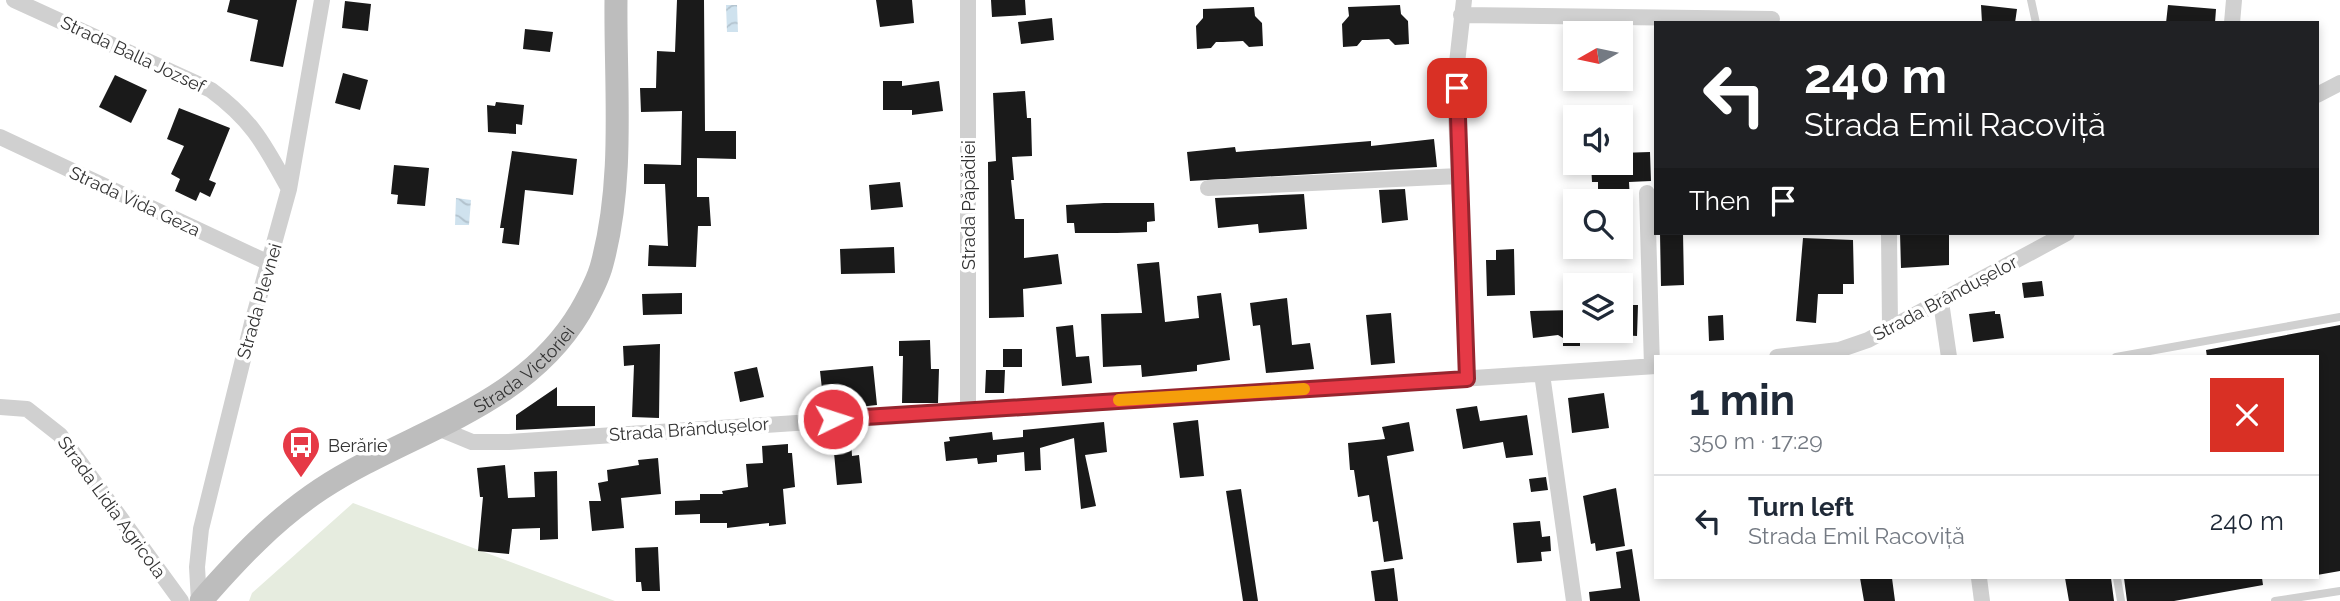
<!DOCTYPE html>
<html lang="en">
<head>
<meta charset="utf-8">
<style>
	:root { --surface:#fff; --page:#f6f6f7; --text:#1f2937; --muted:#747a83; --line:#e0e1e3 }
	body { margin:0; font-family:Raleway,sans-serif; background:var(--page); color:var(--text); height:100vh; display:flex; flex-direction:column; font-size:26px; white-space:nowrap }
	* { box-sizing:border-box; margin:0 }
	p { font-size:23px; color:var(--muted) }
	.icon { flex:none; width:38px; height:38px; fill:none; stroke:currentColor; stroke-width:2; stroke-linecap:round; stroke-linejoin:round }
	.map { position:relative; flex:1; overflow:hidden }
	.side { position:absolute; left:1654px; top:355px; width:665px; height:224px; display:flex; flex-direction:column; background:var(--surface); border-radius:0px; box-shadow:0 4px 10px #0003 }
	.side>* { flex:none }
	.guide { position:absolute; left:1654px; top:21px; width:665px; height:214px; border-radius:0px; box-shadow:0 4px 10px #0003; background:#202124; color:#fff; overflow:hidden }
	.needle { width:46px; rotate:261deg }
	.tools { position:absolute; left:1563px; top:21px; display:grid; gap:14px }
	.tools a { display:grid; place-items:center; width:70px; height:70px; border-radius:0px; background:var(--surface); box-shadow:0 4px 10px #0003; font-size:35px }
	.pin { position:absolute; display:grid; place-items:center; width:60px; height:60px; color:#fff; margin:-30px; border-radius:14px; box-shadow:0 4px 10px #0006 }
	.me { position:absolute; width:77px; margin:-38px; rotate:86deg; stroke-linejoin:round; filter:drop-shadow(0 0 5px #0008) }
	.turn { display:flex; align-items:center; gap:24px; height:147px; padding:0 35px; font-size:32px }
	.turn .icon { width:91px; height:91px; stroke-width:2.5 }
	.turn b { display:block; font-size:49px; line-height:60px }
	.then { display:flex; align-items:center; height:66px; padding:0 35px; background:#0003; gap:14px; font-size:26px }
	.round { display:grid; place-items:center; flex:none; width:74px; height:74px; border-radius:0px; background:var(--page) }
	.headline { display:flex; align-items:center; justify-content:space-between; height:119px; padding:0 35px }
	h1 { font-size:42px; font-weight:700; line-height:52px }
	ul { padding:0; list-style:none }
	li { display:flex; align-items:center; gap:21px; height:91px; padding:0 35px; border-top:2px solid var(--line) }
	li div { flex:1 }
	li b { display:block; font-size:26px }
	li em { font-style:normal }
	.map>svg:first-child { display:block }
	.grass { fill:#e6ecdf }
	.water { fill:url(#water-waves) }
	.building { fill:#1a1a1a }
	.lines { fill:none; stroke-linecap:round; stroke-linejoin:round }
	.lane { stroke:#d0d0d0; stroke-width:8 }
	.street { stroke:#d0d0d0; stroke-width:16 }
	.secondary { stroke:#bdbdbd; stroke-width:23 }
	.route-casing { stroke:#96252e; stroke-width:18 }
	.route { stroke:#e63946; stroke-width:12 }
	.slow { stroke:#f59e0b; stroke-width:12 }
	.labels { text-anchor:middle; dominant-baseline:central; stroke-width:7; stroke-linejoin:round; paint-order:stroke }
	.street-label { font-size:18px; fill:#333; stroke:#fff }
	.poi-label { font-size:18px; fill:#333; stroke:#fff; text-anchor:start }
</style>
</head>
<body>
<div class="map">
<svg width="2340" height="601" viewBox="0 0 2340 601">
	<defs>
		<pattern id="water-waves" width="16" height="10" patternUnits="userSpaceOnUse" patternTransform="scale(1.75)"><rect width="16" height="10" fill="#cfe2ee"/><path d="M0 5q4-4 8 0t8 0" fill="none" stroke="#b2c2cd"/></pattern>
	</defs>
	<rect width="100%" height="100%" fill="#fff"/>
	<path class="grass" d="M353,503L615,601H249L252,593Z"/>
	<path class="water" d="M726,5H737L738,32H727Z
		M456,198L471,200L469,225H455Z"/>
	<path class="building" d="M230,0H297L283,67L250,61L258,20L227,12Z
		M677,0H704L705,131H736V159L697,158V197H709L711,226H698L696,267L648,266L649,245L668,246L665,184H644V164L681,165L682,111L641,112L640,88H656L657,51L675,52Z
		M876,0H912L914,23L880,27Z
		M991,0H1025L1026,15L992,17Z
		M345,1L371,4L368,31L342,28Z
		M1400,5L1401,14L1408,21L1409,44L1395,45L1389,39L1368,40H1362L1357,46L1343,47L1342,24L1349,16L1348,7Z
		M1981,5L2017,9L2015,23H1982Z
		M2168,5L2216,9L2215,23H2166Z
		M1254,7L1255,16L1262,23L1263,46L1249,47L1243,41L1223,42H1216L1211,48L1197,49L1196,26L1203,18V9Z
		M1052,18L1054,40L1021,44L1018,22Z
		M525,29L553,32L550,52L523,49Z
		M343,73L368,80L360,110L335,103Z
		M115,75L147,90L131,123L99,107Z
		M883,81H902V86L939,81L943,111L912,115V110H883Z
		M1025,91L1027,118H1031L1032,156L1012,157L1014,180H1011L1015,219H1024V258L1058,254L1062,284L1023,289L1024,317L989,318L988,162L996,161L993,93Z
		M496,102L524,105L522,125L516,124V134L488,132L487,105L495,106Z
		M179,108L230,128L209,180L216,183L210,197L200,192L196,201L175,191L180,179L171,174L184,146L167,139Z
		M1434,139L1437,167L1190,181L1187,152L1235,147L1236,152L1371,141V146Z
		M512,151L577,159L573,195L525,190L519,245L502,243L504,228H500Z
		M1650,152L1651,181L1629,182L1630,201H1598V182H1592L1591,163H1620V153Z
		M394,165L429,168L425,206L397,204L398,195L391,194Z
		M900,182L903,207L871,210L869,185Z
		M1405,189L1408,220L1382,223L1379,190Z
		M1304,194L1307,229L1259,233L1258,224L1218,228L1215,198Z
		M1104,203H1154L1155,221L1147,222V232L1117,233H1075L1074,223H1067L1066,205Z
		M1660,233H1683L1684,285L1661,286Z
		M1900,233H1949V265L1901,268Z
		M1803,238L1853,240L1854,284H1843V294H1818L1816,323L1796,321Z
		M894,247L895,273L841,274L840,249Z
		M1514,249L1515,295L1487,296L1486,260H1496V250Z
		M1159,262L1165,322L1199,318L1197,296L1221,293L1230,360L1197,365V371L1142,377L1141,365L1103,367L1101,314L1142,313L1137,264Z
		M2042,281L2044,296L2024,298L2022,283Z
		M682,293V314L643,315L642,294Z
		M1287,298L1292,345L1310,343L1314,369L1266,373L1260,325L1253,326L1250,303Z
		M1620,305H1638L1637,336L1620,335Z
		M1575,310V331H1580V346H1563V338L1558,335L1533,338L1530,311Z
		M1995,311V314H2000L2004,338L1973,342L1969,314Z
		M1391,313L1395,363L1371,365L1366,315Z
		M1723,315L1724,340L1709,341L1708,316Z
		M1073,325L1076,357L1089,356L1092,383L1062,386L1056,327Z
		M2340,325V571L2317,575V357H2207L2206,350Z
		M930,340L931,369H939L938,403H902L903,356H899V341Z
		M660,344L659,418L632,417L634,365L624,366L623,346Z
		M1003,349H1022V367H1003Z
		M873,366L877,405L849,408L848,395L823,398L820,371Z
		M757,367L764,397L740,402L734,372Z
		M986,370H1005L1004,393H985Z
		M557,387V406H595V426L516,430V415Z
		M1604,393L1609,428L1572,433L1568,398Z
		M1477,406L1480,421L1527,415L1533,455L1506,458L1503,442L1463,449L1456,409Z
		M1198,420L1204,476L1180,478L1173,423Z
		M1104,422L1107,452L1085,455L1096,506L1081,509L1074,438L1040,448L1041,470L1025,471L1024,452L997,455V462L978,464L977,458L946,461L944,442L950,441L949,437L992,432L993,440L1023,437V430Z
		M1409,422L1414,451L1387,456L1403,559L1384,562L1378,521L1373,522L1369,495L1358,497L1354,470H1350L1348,443L1385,439L1382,427Z
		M851,440L852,456L859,455L862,483L837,485L833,442Z
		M788,444V453H792L795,487L783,489L786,524L769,526V523L727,528V523H700V514L675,515V501L700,500V494H723L722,491L748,487L746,464L763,463L762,446Z
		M658,458L661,494L621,498L624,528L592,531L589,501H601L598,483L608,481L607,470L639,465L638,460Z
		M505,465L508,498L535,497L534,472L557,471L558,539L540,540V528L512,529L509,554L478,551L483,497H480L477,468Z
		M1546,477L1548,490L1531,492L1529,479Z
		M1616,488L1625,546L1596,551L1595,543L1591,544L1583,496Z
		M1241,489L1258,601H1243L1226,491Z
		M1540,521L1542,537L1550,536L1551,551L1541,552L1542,561L1517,563L1513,523Z
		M658,547L660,591H642L641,582H636L635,548Z
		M1632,549L1640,601H1590L1589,592L1621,588L1616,552Z
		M1394,568L1398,601H1375L1371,571Z
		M1860,578H1892L1895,601H1864Z
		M2065,578H2111L2114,601H2069Z
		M2124,578H2262L2263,585L2174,601H2127Z"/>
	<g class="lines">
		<path class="lane" d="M2031,0L2036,23
			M2116,357L2340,317
			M2117,578L2121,601
			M2275,601L2340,591"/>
		<path class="street" d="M14,0L211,90C253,121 264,144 289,189
			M1464,0L1457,63L1456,112L1467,379
			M1461,15L1772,19
			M2232,23L2234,0
			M2317,95L2340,83
			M0,137L271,264
			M1208,188L1459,176
			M1647,193L1652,366
			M1889,233L1890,327
			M1941,302L1949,357
			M1777,357L1839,350L1868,340L2067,233
			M1542,374L1574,601
			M0,407L27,409L60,435L181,601
			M968,409V0
			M438,428L472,442H509L1656,366
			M1979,578L1982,601
			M199,601L197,567L201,529L252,323L289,189L322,0"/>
		<path class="secondary" id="s1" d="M201,601C238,559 274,520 321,489C409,431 522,409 580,312C588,298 598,280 602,264C625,179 615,87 616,0"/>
	</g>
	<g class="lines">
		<defs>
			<path id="route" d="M833,419L1467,379L1457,88"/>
		</defs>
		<use href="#route" class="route-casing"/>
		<use href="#route" class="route"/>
		<path class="slow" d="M1119,400L1304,389"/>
	</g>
	<defs>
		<symbol id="bus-pin" viewBox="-11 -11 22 30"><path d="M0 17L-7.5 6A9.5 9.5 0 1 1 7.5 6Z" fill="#e63946" stroke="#fff"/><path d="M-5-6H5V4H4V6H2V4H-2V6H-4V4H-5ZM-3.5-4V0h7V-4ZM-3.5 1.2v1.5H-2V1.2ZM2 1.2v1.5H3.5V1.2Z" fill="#fff"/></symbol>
	</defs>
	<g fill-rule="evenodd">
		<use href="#bus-pin" x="279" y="423" width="44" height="60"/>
	</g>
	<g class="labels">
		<g class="street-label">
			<text transform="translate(133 54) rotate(25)">Strada Balla Jozsef</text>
			<text transform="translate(135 201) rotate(25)">Strada Vida Geza</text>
			<text transform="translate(968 205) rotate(-90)">Strada Păpădiei</text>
			<text transform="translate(1945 298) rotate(-28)">Strada Brândușelor</text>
			<text transform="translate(259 301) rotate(-74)">Strada Plevnei</text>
			<text stroke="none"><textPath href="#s1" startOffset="401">Strada Victoriei</textPath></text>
			<text transform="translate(689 429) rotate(-4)">Strada Brândușelor</text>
			<text transform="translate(112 507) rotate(54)">Strada Lidia Agricola</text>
		</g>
		<g class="poi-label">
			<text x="328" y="445">Berărie</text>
		</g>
	</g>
</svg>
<div class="tools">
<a><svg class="needle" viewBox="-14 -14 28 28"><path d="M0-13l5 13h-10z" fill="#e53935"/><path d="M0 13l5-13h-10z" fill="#747a83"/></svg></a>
<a><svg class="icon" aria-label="sound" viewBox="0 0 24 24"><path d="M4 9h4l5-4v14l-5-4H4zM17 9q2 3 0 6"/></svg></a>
<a><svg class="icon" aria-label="search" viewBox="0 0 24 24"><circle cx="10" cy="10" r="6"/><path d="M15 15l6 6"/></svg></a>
<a><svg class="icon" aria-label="layers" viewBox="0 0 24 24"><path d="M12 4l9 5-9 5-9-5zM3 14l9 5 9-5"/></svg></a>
</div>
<div class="pin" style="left:1457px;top:88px;background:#d93025"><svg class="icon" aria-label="arrive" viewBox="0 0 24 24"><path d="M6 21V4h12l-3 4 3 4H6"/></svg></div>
<svg class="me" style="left:833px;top:419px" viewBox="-20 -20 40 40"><circle r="17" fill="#e63946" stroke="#fff" stroke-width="3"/><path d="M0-11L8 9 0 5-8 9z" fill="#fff"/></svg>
<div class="guide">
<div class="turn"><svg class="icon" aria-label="left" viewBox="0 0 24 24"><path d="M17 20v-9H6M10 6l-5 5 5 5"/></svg><div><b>240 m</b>Strada Emil Racoviță</div></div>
<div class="then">Then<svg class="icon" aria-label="arrive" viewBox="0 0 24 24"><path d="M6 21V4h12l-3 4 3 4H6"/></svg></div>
</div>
<section class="side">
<div class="headline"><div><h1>1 min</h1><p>350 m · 17:29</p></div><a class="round" style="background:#d93025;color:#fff"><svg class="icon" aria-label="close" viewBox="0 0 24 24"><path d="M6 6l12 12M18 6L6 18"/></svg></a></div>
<ul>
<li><svg class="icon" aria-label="left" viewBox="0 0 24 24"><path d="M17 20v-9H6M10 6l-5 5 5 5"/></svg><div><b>Turn left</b><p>Strada Emil Racoviță</p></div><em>240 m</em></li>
</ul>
</section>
</div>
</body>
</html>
